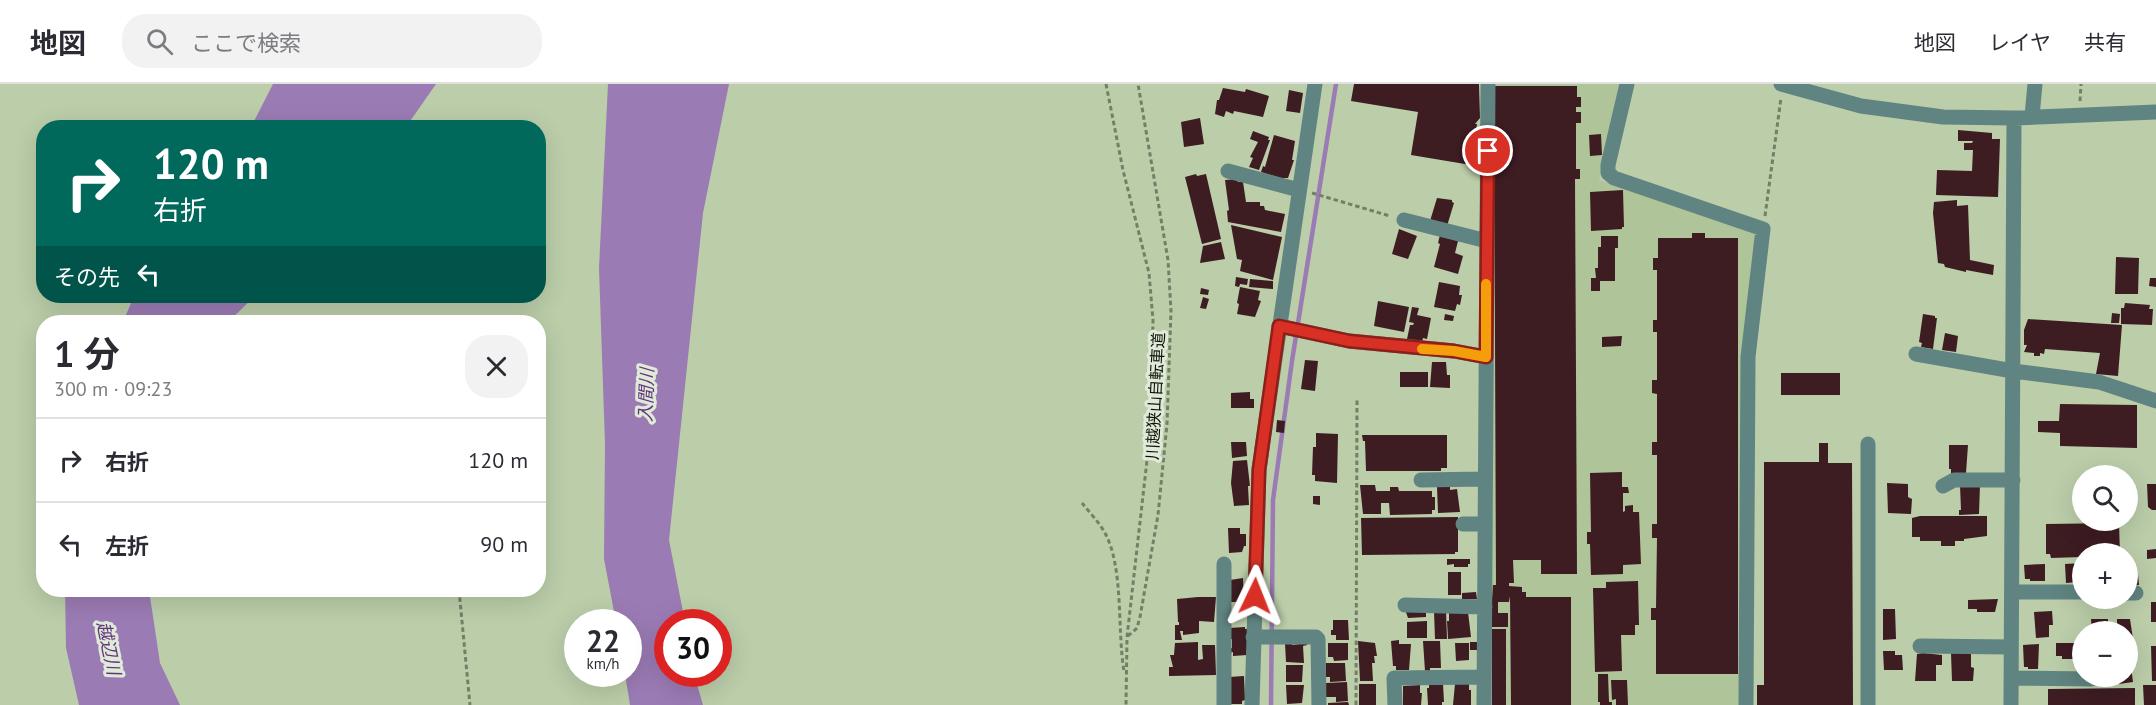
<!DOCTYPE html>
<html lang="ja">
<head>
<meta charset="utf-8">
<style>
	:root { --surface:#fff; --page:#f2f2f3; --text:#2b2b33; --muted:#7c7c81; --line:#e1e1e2 }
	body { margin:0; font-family:"PT Sans","Noto Sans JP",sans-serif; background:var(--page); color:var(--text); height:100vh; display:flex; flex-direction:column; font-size:22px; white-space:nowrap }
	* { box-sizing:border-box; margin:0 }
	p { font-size:20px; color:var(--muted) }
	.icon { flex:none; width:33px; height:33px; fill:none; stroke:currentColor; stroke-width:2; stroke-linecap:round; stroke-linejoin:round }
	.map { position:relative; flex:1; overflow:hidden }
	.details { position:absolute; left:36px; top:231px; width:510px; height:282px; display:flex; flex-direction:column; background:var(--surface); border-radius:24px; box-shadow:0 6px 24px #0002 }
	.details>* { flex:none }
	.hud { position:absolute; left:36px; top:36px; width:510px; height:183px; border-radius:24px; box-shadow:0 6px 24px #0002; background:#00695c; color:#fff; overflow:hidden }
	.tools { position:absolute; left:2072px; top:381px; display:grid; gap:12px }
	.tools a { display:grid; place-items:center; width:66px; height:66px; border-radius:50%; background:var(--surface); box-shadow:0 6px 24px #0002; font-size:30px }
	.speed { position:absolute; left:564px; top:525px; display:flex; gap:12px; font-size:30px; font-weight:700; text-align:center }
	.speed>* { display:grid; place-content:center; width:78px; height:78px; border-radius:50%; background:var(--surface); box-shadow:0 6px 24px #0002; line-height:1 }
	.speed small { font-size:15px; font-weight:400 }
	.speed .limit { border:9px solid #d22; background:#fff; color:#111 }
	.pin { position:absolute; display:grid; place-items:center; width:51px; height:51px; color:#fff; margin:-26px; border:3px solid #fff; border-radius:50%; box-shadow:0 2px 6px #0007 }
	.me { position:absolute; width:66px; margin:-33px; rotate:2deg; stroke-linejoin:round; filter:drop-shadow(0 0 4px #0008) }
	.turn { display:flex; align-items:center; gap:21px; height:126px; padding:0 18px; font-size:27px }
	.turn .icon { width:78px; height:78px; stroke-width:2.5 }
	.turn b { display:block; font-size:42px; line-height:51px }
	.then { display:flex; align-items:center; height:57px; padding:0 18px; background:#0003; gap:12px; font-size:22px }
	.round { display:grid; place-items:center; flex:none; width:63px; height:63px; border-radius:24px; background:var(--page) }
	.head { display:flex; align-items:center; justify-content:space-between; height:102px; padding:0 18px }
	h1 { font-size:36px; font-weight:700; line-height:45px }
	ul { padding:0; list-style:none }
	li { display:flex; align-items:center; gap:18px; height:84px; padding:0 18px; border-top:2px solid var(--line) }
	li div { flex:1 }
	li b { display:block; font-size:22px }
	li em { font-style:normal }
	header { display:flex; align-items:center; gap:36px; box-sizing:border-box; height:84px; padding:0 30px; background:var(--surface); border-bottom:2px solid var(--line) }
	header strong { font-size:28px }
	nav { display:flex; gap:33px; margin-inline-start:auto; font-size:21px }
	.search { width:420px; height:54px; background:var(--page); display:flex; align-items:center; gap:15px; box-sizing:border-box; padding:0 21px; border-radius:24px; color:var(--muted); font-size:22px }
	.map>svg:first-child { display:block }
	.built { fill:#afc499 }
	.water { fill:#9b7bb4 }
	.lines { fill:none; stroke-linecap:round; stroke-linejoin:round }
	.stream { stroke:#9b7bb4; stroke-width:4.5 }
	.building { fill:#3d1c22 }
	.path { stroke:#738066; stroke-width:3; stroke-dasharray:4.5 3; stroke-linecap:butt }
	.minor { stroke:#608481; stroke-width:15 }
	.route-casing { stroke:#8d1f18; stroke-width:15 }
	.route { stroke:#d93025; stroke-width:10 }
	.slow { stroke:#f59e0b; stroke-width:10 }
	.labels { text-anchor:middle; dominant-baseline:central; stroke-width:6; stroke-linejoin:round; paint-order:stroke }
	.street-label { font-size:16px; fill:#0d1307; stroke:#e1ead8 }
	.water-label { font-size:18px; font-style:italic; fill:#60367d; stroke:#e1ead8 }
</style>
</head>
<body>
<header>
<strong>地図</strong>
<div class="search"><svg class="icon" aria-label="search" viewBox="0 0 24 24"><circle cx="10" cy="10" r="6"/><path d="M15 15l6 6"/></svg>ここで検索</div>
<nav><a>地図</a><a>レイヤ</a><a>共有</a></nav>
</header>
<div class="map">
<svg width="2156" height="621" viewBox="0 0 2156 621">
	<rect width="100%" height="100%" fill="#bbcda9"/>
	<path class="built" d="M1491,0H1624L1599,96L1754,146L1758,151L1743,266L1741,270V621H1488Z"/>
	<path class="water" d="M273,0H436L406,43H251Z
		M608,0H729L703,129L669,456L685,538H668V590H694L703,621H630L625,590H628V538H616L604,475L605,360L599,184Z
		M134,212H255L228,238H123Z
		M65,506H149L160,579L180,621H79L66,564Z"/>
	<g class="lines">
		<path class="stream" d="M1271,621L1273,416L1292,277L1336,0"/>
	</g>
	<path class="building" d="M1354,0H1479L1480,34L1475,40H1477L1471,81L1411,71L1418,28L1351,17Z
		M1494,2H1577V13H1581V23H1576V28H1581V39H1576V85H1580V95H1575L1577,490H1541V476H1513L1514,499H1509V502L1522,503V508H1526V513H1571V621H1511L1510,512L1509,518H1498V529H1508V543H1492L1491,529L1493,501H1496Z
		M1223,4L1245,8L1246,5L1269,12L1263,33L1234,27L1233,30L1226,27L1224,33L1215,30L1217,16H1219Z
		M1289,6L1303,9L1300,29L1286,27Z
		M1200,34L1204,60L1184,63L1181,38Z
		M1958,46L1992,49V55H2000L1998,113L1936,111L1937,86L1972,87L1973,66H1964V59H1972L1973,57H1958Z
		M1253,47L1269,53L1268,56H1270L1259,86L1249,83L1253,74L1250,73L1258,58L1250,55Z
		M1601,50L1602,71L1590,72L1589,51Z
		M1274,51L1295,57L1292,76H1294L1288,94H1280L1261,88L1263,82L1265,83Z
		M1196,90L1197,92L1206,90L1221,155L1202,160L1185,93Z
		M1237,95L1238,98H1243L1246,118H1260V122H1264L1265,126L1285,130L1281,148L1228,138L1227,127L1229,126L1225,96Z
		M1623,106L1624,143H1622V145L1591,147L1590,108Z
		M1437,114L1452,116V118L1454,119L1447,142L1430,137Z
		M1957,116V122L1968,121L1970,176L1994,181L1993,191L1966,186V188L1945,183L1944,180L1938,179L1933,129L1934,118Z
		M1231,141L1282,153L1273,196L1240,187L1242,176L1237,175Z
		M1399,145L1417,152L1408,175L1392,170Z
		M1692,149H1705V154H1738V590H1656V536H1651V524H1656L1657,454H1652V440H1657V371H1652V358H1657V310L1652,309V296H1657V248H1653V236H1657V186H1653V174H1658V154H1692Z
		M1440,151L1458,157L1455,169L1463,172L1458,190L1434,183L1440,160L1438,159Z
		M1601,152H1618V164H1615V197H1600V207H1591V194H1596L1595,184H1598V163H1601Z
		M1221,158L1225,175L1200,179L1203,162Z
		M2116,173L2139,174L2138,210H2115Z
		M1236,193L1248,195L1247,201L1240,200L1239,203L1235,202Z
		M2150,194H2156V203L2149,202Z
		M1250,195L1273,197V205L1249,203Z
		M1439,198L1460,202L1459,211H1462L1460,221L1457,220L1455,227L1434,223Z
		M1240,203L1260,207L1258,216L1261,217L1255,233L1237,230L1239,220L1237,219Z
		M1201,204L1209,206L1208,211L1200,210Z
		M1203,213L1209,215L1206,225L1200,224Z
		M1378,217L1409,223L1404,248L1374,242Z
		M2125,219L2150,221L2149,225H2153L2152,241L2121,240V224H2124Z
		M1412,223L1419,224L1417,231L1431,234L1427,255L1423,254L1422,258L1407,255L1410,241H1413L1414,239L1409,238Z
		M2112,229L2120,230L2119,239H2111Z
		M1445,230L1454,232L1453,237L1444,236Z
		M1923,230L1935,232V234H1937L1933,265L1921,263L1922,259L1919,258Z
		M2028,235L2122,241L2118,292L2096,290L2100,269L2045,265L2044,270L2040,269V272H2034V269L2024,268L2027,261H2024V246Z
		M1945,249L1958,252L1956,268L1942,266Z
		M1622,252L1621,262L1602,263V253Z
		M1305,276L1318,277L1315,307L1301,305Z
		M1432,278H1446L1447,291H1450V304L1430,303Z
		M1400,288H1428V303H1400Z
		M1781,289H1840V311H1781Z
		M1250,308V315H1254V324H1231V309Z
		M2060,320L2137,321V364L2060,362V349L2038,348V337H2059Z
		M1277,336L1285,337L1284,349L1276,348Z
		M1316,349L1338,350L1337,399L1315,397V391H1312L1313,363H1316Z
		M1362,351H1447V384H1441V387H1366L1365,357H1363Z
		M1231,358H1246L1247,372L1232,374Z
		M1819,359H1828V379H1852L1853,621H1757V601H1764V378H1819Z
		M1949,361H1968L1966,389L1951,390V385H1949Z
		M1247,376L1250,402H1248L1249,421L1234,422L1231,399L1233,377Z
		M1622,388V403H1628L1629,409H1623V428L1625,427V422L1633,421V428H1639L1641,480L1623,481V490L1591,491L1590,460H1587V448H1591L1590,389Z
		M1887,399L1908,400V413L1912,415L1911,430L1888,429Z
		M2147,400H2156V426H2152L2148,423Z
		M1360,401H1375L1376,407H1390V403H1398L1399,407H1432V413H1435V426H1432V430L1390,431L1389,419H1381V430H1363Z
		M1960,401H1980L1979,430L1959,431V426H1961Z
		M1450,402V406L1457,405L1460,428L1438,429L1437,403Z
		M1313,412H1320V421L1313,420Z
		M1920,432H1987V452L1964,455V457H1955V462H1941V457H1920V453H1912V434Z
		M1458,433V468H1455V470L1362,471L1361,434Z
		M2119,439L2120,470H2082V473L2051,474L2050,470H2046V440Z
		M1228,444H1240V450H1246V462H1244L1242,468L1229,469Z
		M2156,465V474L2147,475V466Z
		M1447,475H1470V480H1468V483H1454V480L1447,481Z
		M2082,479V492H2079V498L2066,499L2065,480Z
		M2045,480V497H2030V495H2025L2024,481Z
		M1448,488H1461V511H1448Z
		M2127,490H2138L2139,501H2127Z
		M1243,494L1244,518H1229L1230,496Z
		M1638,497L1639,541H1635V551H1621L1622,587L1595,588L1593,504H1606V498Z
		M1476,508L1477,515H1462V509Z
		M1198,513H1216L1214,538L1199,537V549L1183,551V547H1180L1182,556H1175V541H1179V538H1178L1177,515Z
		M1998,515L1995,528H1977V525H1968V516Z
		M2151,518H2156V538H2151Z
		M1405,525H1426V533L1408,534Z
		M1883,525H1895L1896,555L1883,556Z
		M1434,527H1446L1447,555H1435Z
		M2052,527L2053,541H2049V553L2036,554L2034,528Z
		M1468,528L1471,553L1448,555L1447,537H1449V529Z
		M2091,535H2108V548H2092Z
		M2117,535H2130L2133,555H2127V548H2117Z
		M1333,536H1348L1349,556H1336V551H1331V546H1333Z
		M1427,537V554H1407V538Z
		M1245,543V545H1248L1247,571L1233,572V568L1229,569V564H1232V555L1229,556V544Z
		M1492,545H1506V621H1492Z
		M1399,556V560H1411L1409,586H1396V582H1393L1391,557Z
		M1358,557L1375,559L1377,572H1374L1375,579H1372L1373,597H1360Z
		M1423,557H1440L1441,584H1430V587H1425Z
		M1198,558V576L1203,575L1202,561H1215L1216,591L1169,592V583H1173L1170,571H1174L1175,559Z
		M1470,558H1477V566H1470Z
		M1285,559H1292V561L1307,559V561L1303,562L1304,579L1286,578Z
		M1328,559H1348V576L1334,577L1333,573H1328Z
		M1455,559H1469V576L1456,577Z
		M2056,559H2077L2079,575H2062V572H2056Z
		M2039,560L2038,585H2028V583H2024L2023,561Z
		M2151,562H2156V597H2152Z
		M1883,567H1895V571H1902L1903,586H1884Z
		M1923,569L1942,571V581H1936V597H1915L1917,570Z
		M1951,569H1971V583L1974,584L1973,597H1952Z
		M2130,576L2133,598L2119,600V595H2115V592H2127V577Z
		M1326,579H1345L1346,597L1330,598V593H1326Z
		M1286,581H1303L1302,598H1286Z
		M1598,590H1608L1609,618H1612V621H1600V618H1598Z
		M1244,592L1245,616L1242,617V620H1230L1229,593Z
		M1611,596H1627L1628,621H1616V615L1612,616Z
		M1347,598L1348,617L1336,618V613H1326V599Z
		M1469,599V606H1471V621H1453L1455,600Z
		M1359,600H1376V621H1359Z
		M1443,600L1444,618H1442V621H1428L1427,604H1429V601Z
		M1286,601H1304L1302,619L1287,620Z
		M1420,601V609H1422L1421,621H1403V602Z
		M2143,601H2156V621H2144Z
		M2135,604V621H2048V605Z
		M1348,618L1349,621H1328V619Z"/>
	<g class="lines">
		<path class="path" d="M1106,0L1123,86L1149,189L1153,236L1151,341L1127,553L1126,621
			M2080,17L2081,0
			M1312,109L1390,132
			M1765,132L1781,14
			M1082,419C1089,428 1099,438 1105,449C1124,484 1117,546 1124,587
			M459,506L470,621
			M1128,552L1137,544L1140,533L1158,431L1167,340L1171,227L1168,176L1138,0
			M1356,621L1357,315"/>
		<path class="minor" d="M1627,0L1608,81V89L1614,94L1763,145L1748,273L1746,621
			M1781,0L1861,22L1943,33L2014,34L2156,28
			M2032,32L2035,0
			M1228,87L1299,106
			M1404,136L1487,157
			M1279,242L1349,257L1454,267L1486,273
			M1916,270L2013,287L2099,298L2156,317
			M1421,396L1485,395
			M1943,402L1954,396H2013
			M1463,440H1485
			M2012,508H2082
			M2127,509H2136
			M1405,521L1485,523
			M1253,553H1316L1318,555L1319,621
			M1920,562L2011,563
			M2011,594L2092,595
			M1224,621V480
			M1252,621L1259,385L1315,0
			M1395,621L1394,594L1484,593
			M1484,621L1488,0
			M1868,621V360
			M2011,621L2014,34"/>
	</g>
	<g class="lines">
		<defs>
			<path id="route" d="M1255,512L1259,386L1279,242L1349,257L1454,267L1486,273L1488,67"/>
		</defs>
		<use href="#route" class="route-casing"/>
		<use href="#route" class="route"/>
		<path class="slow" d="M1422,265L1454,267L1486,273V200"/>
	</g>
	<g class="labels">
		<g class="street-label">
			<text transform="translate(1155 312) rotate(-87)">川越狭山自転車道</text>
		</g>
		<g class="water-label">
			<text transform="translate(646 311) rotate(-88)">入間川</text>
			<text transform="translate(109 564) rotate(78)">越辺川</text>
		</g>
	</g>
</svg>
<div class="tools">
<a><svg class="icon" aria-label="search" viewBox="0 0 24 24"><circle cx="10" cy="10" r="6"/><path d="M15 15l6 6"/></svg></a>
<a>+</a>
<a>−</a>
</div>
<div class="speed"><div>22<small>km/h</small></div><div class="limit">30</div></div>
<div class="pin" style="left:1488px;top:67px;background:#d93025"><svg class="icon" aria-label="arrive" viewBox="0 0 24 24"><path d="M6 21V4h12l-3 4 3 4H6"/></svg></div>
<svg class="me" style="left:1255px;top:512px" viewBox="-20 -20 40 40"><path d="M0-17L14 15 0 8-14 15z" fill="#d93025" stroke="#fff" stroke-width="4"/></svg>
<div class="hud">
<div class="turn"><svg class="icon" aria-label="right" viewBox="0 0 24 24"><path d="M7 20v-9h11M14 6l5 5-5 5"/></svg><div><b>120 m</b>右折</div></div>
<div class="then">その先<svg class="icon" aria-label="left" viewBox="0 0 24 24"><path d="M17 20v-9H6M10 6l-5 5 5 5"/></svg></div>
</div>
<section class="details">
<div class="head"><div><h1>1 分</h1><p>300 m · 09:23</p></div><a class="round"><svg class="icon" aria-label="close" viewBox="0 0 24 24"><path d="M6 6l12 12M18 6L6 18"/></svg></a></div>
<ul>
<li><svg class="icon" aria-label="right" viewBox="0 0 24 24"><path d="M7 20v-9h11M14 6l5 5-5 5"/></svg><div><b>右折</b></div><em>120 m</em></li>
<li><svg class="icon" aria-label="left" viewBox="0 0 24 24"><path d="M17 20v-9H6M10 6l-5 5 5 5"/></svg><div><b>左折</b></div><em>90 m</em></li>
</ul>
</section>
</div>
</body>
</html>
